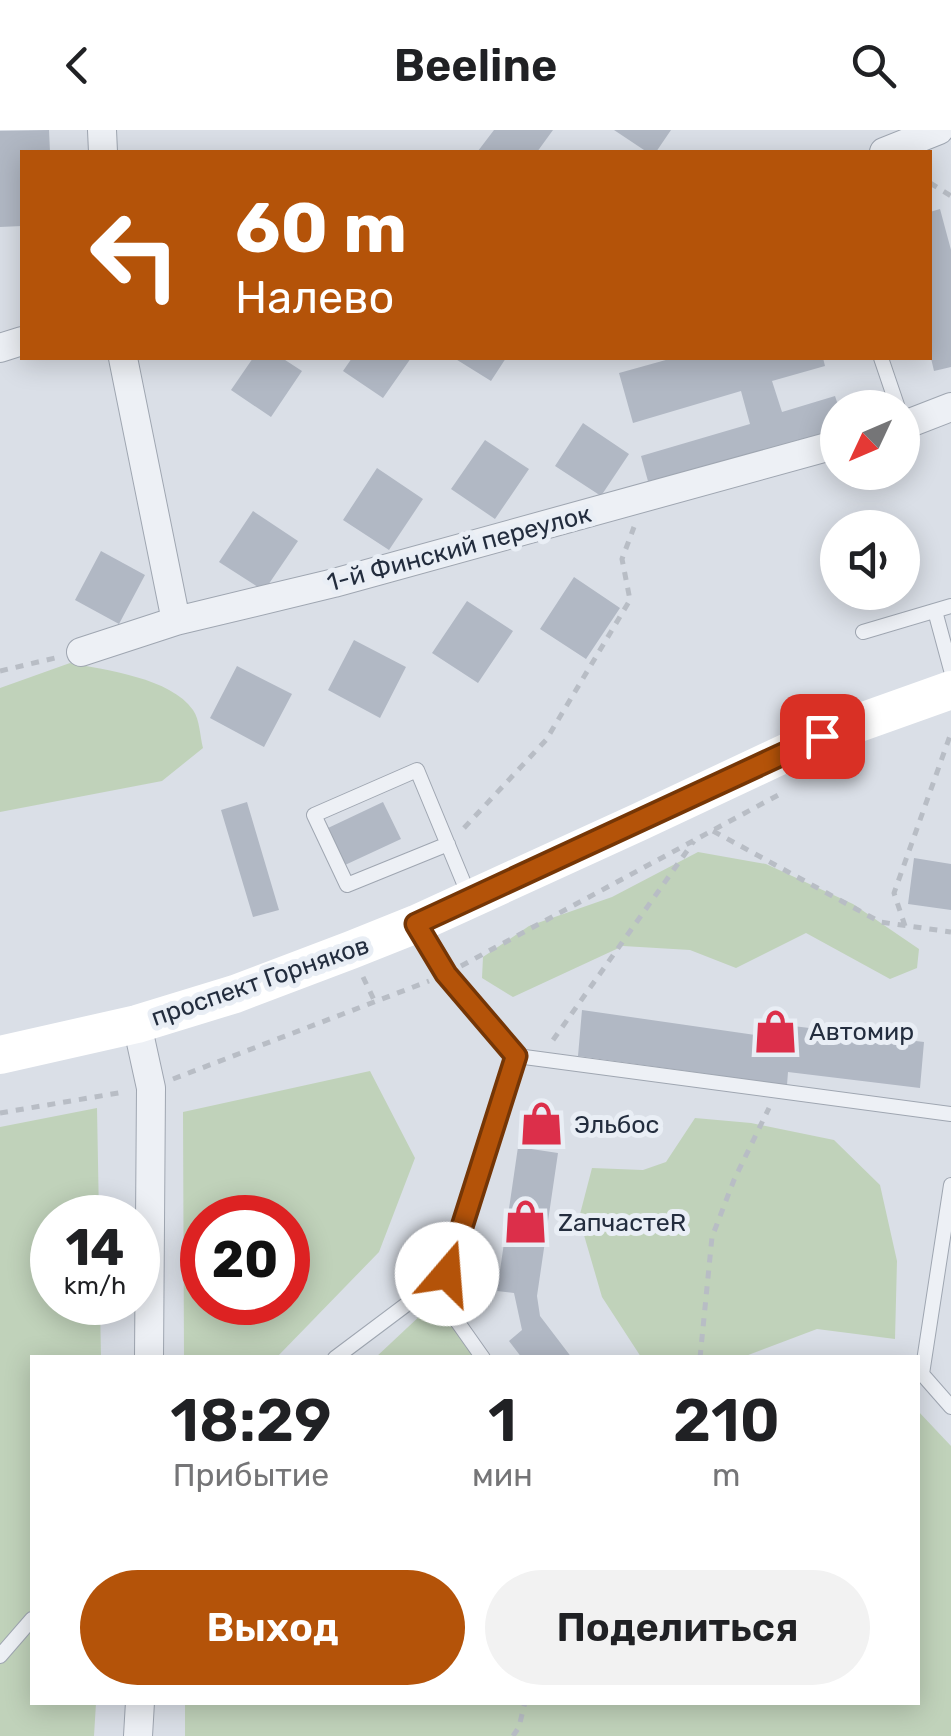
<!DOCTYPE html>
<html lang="ru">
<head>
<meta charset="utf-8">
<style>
	:root { --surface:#fff; --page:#f2f2f2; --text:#202124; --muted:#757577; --accent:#b45309 }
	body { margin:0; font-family:Rubik,sans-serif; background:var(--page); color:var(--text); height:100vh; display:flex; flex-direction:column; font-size:38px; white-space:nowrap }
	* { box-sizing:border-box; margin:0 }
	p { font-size:32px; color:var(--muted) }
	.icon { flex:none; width:55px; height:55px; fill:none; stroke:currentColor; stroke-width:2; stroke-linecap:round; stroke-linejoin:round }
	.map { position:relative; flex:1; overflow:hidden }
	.sheet { position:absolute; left:30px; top:1225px; width:890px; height:350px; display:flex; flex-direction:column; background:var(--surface); border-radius:0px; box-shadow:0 5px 25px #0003 }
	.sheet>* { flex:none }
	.guide { position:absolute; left:20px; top:20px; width:912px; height:210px; border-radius:0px; box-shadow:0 5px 25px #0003; background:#b45309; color:#fff; overflow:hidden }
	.needle { width:65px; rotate:226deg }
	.tools { position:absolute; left:820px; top:260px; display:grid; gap:20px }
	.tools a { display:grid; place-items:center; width:100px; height:100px; border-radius:50%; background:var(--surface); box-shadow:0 5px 25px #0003; font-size:50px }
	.speed { position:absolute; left:30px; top:1065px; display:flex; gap:20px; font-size:50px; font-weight:700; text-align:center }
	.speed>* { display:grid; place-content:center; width:130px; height:130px; border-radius:50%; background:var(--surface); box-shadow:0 5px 25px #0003; line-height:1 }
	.speed small { font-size:25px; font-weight:400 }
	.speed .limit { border:15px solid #d22; background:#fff; color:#111 }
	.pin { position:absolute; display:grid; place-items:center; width:85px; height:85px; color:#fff; margin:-42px; border-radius:20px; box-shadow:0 5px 15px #0006 }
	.me { position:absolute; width:110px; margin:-55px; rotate:18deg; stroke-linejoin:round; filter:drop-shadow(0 0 8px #0008) }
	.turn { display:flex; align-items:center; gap:35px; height:210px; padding:0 50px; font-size:45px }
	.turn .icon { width:130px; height:130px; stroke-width:2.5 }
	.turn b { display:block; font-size:70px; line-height:85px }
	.eta { display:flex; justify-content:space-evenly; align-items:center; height:170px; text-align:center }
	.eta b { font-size:60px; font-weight:600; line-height:70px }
	.primary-button { display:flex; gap:20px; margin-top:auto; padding:20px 50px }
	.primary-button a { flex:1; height:115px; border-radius:60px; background:var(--accent); color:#fff; font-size:40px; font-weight:600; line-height:115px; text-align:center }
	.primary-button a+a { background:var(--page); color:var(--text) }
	header { display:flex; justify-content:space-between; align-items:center; height:130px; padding:0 50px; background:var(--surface); font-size:45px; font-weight:600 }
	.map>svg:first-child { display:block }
	.green { fill:#c0d2ba; fill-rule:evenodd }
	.building { fill:#b1b8c4 }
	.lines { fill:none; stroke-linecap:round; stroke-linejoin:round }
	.lane-casing { stroke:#9fa6b1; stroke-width:16 }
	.street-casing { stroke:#9fa6b1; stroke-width:30 }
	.path { stroke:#b8bdc5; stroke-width:5; stroke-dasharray:8 8; stroke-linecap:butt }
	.lane { stroke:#edf0f5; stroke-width:14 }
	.street { stroke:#edf0f5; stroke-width:28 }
	.secondary { stroke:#fff; stroke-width:38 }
	.route-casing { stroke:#753606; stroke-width:25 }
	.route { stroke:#b45309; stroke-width:18 }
	.labels { text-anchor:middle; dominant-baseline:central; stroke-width:10; stroke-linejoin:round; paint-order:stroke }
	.street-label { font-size:25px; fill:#232d3e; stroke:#e9eef5 }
	.poi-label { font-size:25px; fill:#232d3e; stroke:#e9eef5; text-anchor:start }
</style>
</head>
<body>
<header><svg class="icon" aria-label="back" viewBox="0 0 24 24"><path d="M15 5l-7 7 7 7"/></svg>Beeline<svg class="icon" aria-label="search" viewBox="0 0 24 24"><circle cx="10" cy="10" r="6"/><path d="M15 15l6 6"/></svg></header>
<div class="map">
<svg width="951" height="1606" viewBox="0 0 951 1606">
	<rect width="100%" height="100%" fill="#dadfe7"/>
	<path class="green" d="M70,533C106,540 171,548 193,580C200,590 200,607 203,618L162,651L0,682V558Z
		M698,722L766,734L853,774L919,819L917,838L890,849L806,803L736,838L690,820L623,816L513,867L482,848L483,827L529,796L612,767Z
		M370,941L415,1028L379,1122L277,1227H184L183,982ZM202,1088H288V1172H202Z
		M97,978L99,1087L52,1088V1172L100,1173L101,1227L32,1228V1572L96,1573L94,1606H0V997Z
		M695,988L751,993L834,1010L880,1055L897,1131L895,1209L817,1199L743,1227H641L602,1167L579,1088L592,1038L643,1040L666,1032Z
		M440,1167L485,1228H375Z
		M918,1281L951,1316V1606H185V1572H918Z"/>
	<path class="building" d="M49,0L50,22H22V96L0,97V1Z
		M494,0H553L537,22H480L478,21Z
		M614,0H671L656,22H647Z
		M940,79L951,120V237L934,241L930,224V82Z
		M253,228H282L302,241L271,287L231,260Z
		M352,228H411L383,268L343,241Z
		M454,228H506L491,251Z
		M673,228H823L825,236L772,251L782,282L835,266L839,278L838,307L651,362L641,326L750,294L741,261L633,293L619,243Z
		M583,293L629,324L601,366L555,336Z
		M485,310L529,339L495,389L451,359Z
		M377,338L423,369L389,420L343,390Z
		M253,381L298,411L264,461L219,432Z
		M101,421L145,445L119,494L75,470Z
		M574,447L620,478L586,529L540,499Z
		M467,471L513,501L478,553L432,523Z
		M354,510L406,537L380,588L328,560Z
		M237,536L292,564L264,617L210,588Z
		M247,672L279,780L253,787L221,680Z
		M383,672L401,709L345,735L328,698Z
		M914,728L951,734V780L908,774Z
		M582,880L790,910L793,896L924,912L920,958L788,942L787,955L578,926Z
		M518,1017L558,1023L537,1166L540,1186L572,1228H522L509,1211L522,1200L514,1163L497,1161Z"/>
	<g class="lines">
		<defs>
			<path id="lane" d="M881,228L898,278
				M935,481L951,540
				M863,502L951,476
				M448,714L347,755L314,685L417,640L470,768
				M417,794L446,845L517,926L951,984
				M951,1055L922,1244L951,1277
				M335,1228L447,1144
				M483,1228L440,1167L517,926
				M0,1526L32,1489"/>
			<path id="street" d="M102,0L103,22
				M884,22L939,0
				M0,218L22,211
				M123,228L176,491
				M902,296L951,277
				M81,522L176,491L334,453L838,314
				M137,894L151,958L149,1228
				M138,1606L140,1572"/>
		</defs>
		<use href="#lane" class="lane-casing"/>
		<use href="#street" class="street-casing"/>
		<path class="path" d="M930,53L951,66
			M0,541L55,528
			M464,698L546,610L630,470L622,429L634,397
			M713,701L880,792L951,802
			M905,796L894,763L951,603
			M461,836L782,663
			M363,847L375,872
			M553,910L694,711
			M173,949L429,851
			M0,983L124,962
			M700,1228L712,1107L734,1050L769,978
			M513,1606L519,1597L525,1572"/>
		<use href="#lane" class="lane"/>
		<use href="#street" class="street"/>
		<path class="secondary" d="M0,925L137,894L235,864L351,820L416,794L639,692L822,606L951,560"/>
	</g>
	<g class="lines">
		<defs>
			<path id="route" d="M447,1144L516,926L446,844L416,794L822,606"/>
		</defs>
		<use href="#route" class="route-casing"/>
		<use href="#route" class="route"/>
	</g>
	<defs>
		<symbol id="shop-bare" viewBox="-9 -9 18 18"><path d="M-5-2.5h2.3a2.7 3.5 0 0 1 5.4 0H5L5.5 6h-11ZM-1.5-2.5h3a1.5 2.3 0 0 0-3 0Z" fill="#dc2f4a" stroke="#e9eef5" stroke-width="2.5" paint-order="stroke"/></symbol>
	</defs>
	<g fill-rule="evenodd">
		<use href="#shop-bare" x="744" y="870" width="63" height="63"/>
		<use href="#shop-bare" x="510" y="962" width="63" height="63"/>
		<use href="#shop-bare" x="494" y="1060" width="63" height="63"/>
	</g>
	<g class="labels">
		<g class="street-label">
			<text transform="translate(459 418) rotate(-15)">1-й Финский переулок</text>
			<text transform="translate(260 851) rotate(-19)">проспект Горняков</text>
		</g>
		<g class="poi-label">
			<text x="809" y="901">Автомир</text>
			<text x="574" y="994">Эльбос</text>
			<text x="558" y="1092">ZапчастеR</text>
		</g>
	</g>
</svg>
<div class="tools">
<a><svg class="needle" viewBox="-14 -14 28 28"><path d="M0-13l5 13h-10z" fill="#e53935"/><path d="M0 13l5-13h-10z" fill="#757577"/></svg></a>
<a><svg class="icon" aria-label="sound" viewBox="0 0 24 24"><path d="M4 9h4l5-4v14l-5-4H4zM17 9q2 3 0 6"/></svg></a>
</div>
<div class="speed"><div>14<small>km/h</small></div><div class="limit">20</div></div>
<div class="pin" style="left:822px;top:606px;background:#d93025"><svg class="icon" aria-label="arrive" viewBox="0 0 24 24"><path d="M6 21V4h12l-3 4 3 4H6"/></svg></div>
<svg class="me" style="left:447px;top:1144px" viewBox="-20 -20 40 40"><circle r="19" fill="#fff"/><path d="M0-13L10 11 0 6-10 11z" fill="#b45309"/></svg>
<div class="guide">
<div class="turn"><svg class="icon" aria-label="left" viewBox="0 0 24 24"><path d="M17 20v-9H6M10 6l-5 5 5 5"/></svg><div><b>60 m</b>Налево</div></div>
</div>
<section class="sheet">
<div class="eta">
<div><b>18:29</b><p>Прибытие</p></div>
<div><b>1</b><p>мин</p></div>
<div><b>210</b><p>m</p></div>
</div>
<div class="primary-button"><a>Выход</a><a>Поделиться</a></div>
</section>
</div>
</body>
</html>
